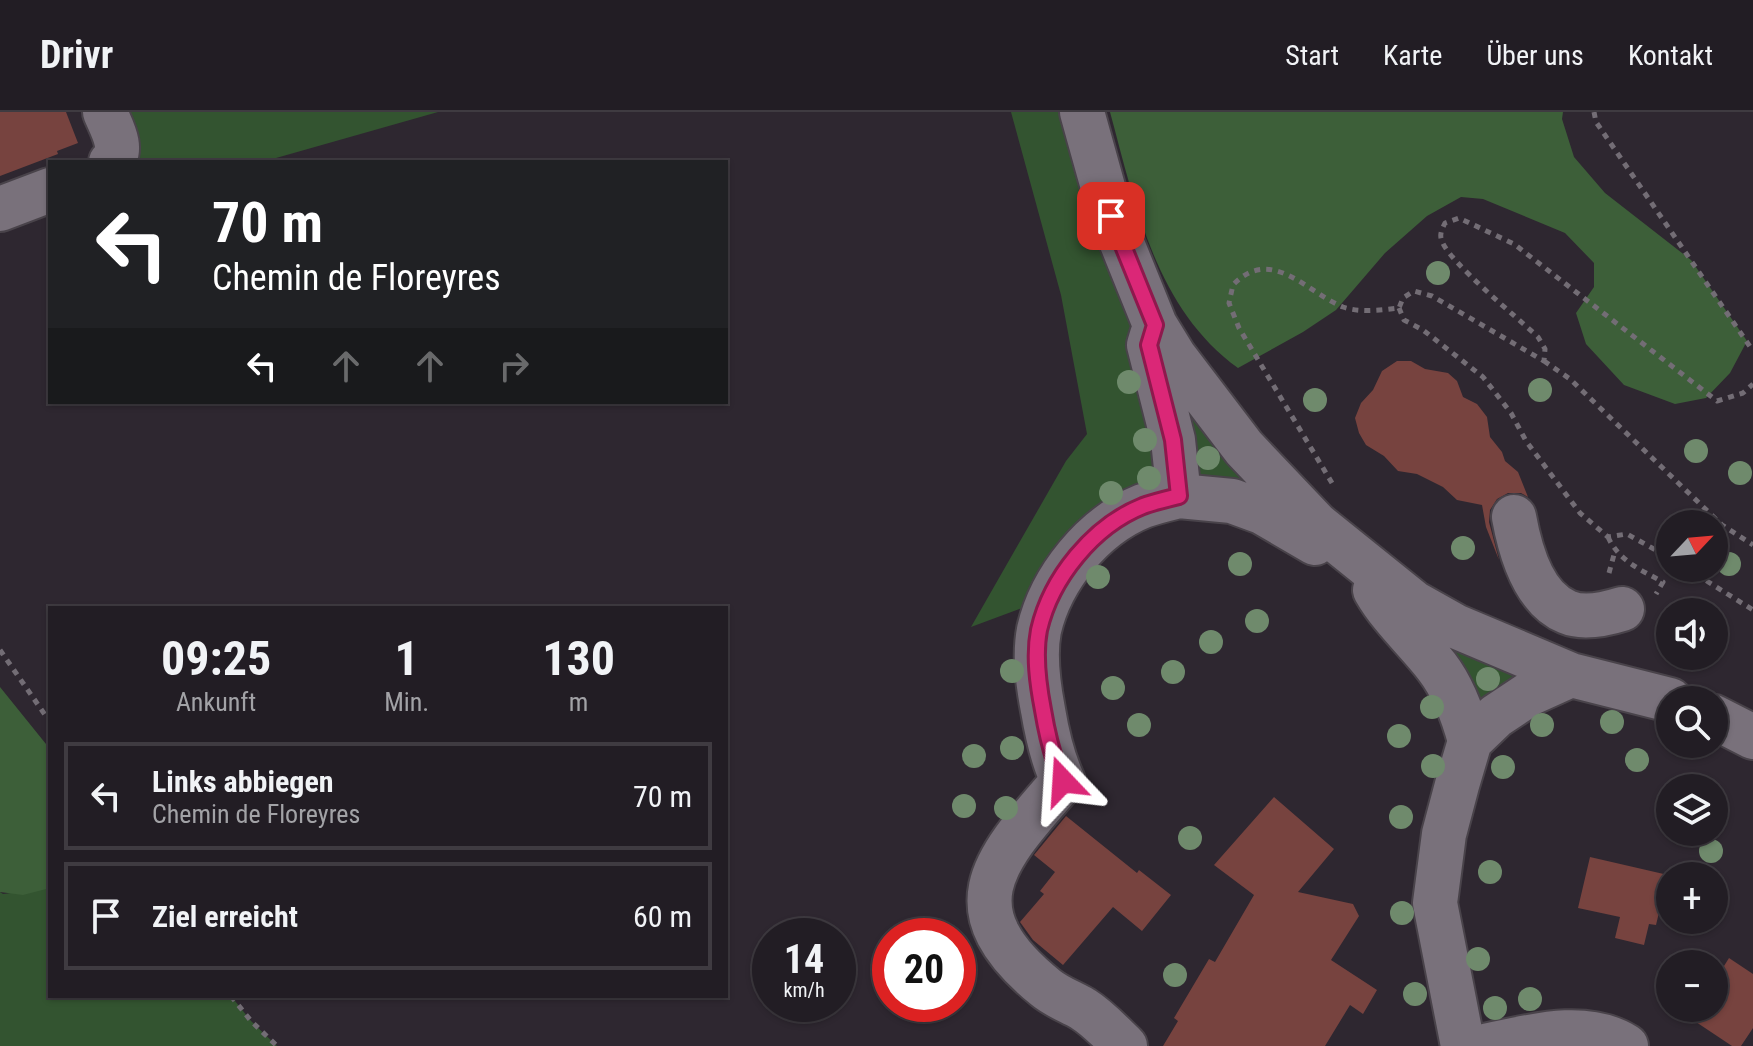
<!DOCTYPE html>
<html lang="de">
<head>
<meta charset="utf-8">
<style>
	:root { --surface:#221d24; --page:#2e2a31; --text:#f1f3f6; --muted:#a2a2a6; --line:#3f3b41 }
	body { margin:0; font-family:"Roboto Condensed",sans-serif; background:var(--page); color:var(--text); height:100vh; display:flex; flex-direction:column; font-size:30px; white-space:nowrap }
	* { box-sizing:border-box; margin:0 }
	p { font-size:26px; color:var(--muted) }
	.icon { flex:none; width:44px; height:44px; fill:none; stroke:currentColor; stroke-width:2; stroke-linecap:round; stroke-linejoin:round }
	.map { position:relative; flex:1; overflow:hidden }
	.details { position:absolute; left:48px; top:494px; width:680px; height:392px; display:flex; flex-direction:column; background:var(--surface); border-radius:0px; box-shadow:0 2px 6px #0004,0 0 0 2px var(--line) }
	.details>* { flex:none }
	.guide { position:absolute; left:48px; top:48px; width:680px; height:244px; border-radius:0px; box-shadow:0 2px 6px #0004,0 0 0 2px var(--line); background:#202124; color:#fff; overflow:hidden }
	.needle { width:52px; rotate:64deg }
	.fabs { position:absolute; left:1656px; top:398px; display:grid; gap:16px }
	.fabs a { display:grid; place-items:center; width:72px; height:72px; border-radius:50%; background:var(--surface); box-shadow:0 2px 6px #0004,0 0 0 2px var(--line); font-size:40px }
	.speed { position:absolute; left:752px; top:806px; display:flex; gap:16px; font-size:40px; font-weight:700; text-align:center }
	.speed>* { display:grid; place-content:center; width:104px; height:104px; border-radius:50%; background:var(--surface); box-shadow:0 2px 6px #0004,0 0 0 2px var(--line); line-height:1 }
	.speed small { font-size:20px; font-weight:400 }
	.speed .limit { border:12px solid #d22; background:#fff; color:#111 }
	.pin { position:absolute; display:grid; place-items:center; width:68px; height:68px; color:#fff; margin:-34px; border-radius:16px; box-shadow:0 4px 12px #0006 }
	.me { position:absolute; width:88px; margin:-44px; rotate:340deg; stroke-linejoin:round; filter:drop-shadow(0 0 6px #0008) }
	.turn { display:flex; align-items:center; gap:28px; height:168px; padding:0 32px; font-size:36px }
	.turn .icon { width:104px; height:104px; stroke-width:2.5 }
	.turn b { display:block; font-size:56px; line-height:68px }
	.lanes { display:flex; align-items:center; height:76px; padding:0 32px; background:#0003; justify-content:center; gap:40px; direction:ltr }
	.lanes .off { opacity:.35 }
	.eta { display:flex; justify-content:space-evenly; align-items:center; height:136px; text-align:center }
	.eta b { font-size:48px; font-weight:700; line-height:56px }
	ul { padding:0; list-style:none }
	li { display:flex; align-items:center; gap:24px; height:108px; margin:0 16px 12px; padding:0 16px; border:4px solid var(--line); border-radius:0px }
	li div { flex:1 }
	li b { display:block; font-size:30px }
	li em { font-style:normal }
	header { display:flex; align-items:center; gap:48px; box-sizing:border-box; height:112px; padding:0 40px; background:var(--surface); border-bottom:2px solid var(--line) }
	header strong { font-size:38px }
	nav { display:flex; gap:44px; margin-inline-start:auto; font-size:28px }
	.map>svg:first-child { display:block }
	.green { fill:#335430 }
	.forest { fill:#3d5f39 }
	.building { fill:#77433f }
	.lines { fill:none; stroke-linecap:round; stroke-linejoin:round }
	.minor-casing { stroke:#49434a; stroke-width:48 }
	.path { stroke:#736d75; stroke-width:5; stroke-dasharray:6 6; stroke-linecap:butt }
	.minor { stroke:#79717b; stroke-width:44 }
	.tree { fill:#6f8a6c }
	.route-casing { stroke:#8e194d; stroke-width:20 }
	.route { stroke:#db2777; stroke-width:14 }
</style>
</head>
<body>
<header>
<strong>Drivr</strong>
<nav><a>Start</a><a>Karte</a><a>Über uns</a><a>Kontakt</a></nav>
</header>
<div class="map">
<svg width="1753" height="934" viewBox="0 0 1753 934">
	<rect width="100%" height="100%" fill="#2e2730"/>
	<path class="green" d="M105,0H438L262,50H122Z
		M1011,0H1073L1134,209L1165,366L1041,489L971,515L1066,349L1087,322L1061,183Z
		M1176,262L1264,377L1192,372Z
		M1393,489L1516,562L1517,566L1480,604Z
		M50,776V884H231L251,909L277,934H0V780L3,782Z"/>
	<path class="forest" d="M1110,0H1563L1562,7L1574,45L1605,81L1691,148L1747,229L1730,261L1706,286L1675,292L1624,273L1586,232L1576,201L1594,175V151L1565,121L1483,87L1461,85L1427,104L1385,141L1336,198L1303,220L1238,256C1156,197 1135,92 1110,0Z
		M0,575L50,637V776L23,783L0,780Z"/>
	<path class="building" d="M0,0H66L78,31L57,39L58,42L0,64Z
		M1397,249H1411L1425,257L1448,261L1457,269L1463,285L1477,292L1487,305L1490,325L1502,340L1505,349L1518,360L1528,385L1521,381H1508L1497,387L1490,398L1489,410L1499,448L1486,415L1482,393L1457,388L1443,375L1417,362L1398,359L1384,344L1366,333L1359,321L1355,306L1361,291L1373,278L1382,259Z
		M1274,685L1334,737L1298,780L1353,792L1359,804L1331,848L1377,878L1363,902L1350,893L1325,934H1163L1178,909L1174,906L1209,847L1215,850L1254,783L1214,753Z
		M1066,704L1137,761L1139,758L1171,783L1142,819L1113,795L1063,853L1033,828L1020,810L1044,782L1040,779L1055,760L1034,743Z
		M1590,745L1668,763L1656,813L1649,812L1644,833L1615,826L1620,805L1578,796Z
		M1729,846L1753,862V916L1741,934H1732L1675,896H1714V870Z"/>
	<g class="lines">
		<defs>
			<path id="minor" d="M105,0C111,15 125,37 111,50
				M1082,0L1111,104L1155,213L1174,244L1244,336L1316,412L1414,491L1455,514L1571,563L1670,588
				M0,97L50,78
				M1152,223L1149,233L1173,328L1179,384L1232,389L1262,400L1315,431
				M1514,405C1520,438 1533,486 1567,500C1583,507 1606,502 1622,497
				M1375,478C1391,506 1417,529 1437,555C1454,577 1463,603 1470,629
				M1714,605L1753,625
				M1125,934C1111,921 1099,907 1083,897C1071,890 1057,885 1046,876C946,795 996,746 1063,669C1052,646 1047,622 1043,598C1038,572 1034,544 1039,518C1051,466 1093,414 1143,394C1154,390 1167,387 1179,384
				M1463,934L1435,791L1444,722L1457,673L1470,629L1496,604L1529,582L1571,563
				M1485,934C1529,925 1585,908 1626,934"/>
		</defs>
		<use href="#minor" class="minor-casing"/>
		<path class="path" d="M1594,0L1596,10L1753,239
			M1399,196L1404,208L1423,218L1483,265L1511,301L1526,329L1580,401L1608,425L1627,422L1670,446
			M1544,249L1570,267L1722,413L1753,433
			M1332,371L1239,216L1229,191L1233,173C1271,133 1306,180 1343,195C1360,201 1382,198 1399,196L1403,186L1414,179L1432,184L1544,249L1545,237L1538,225C1519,207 1448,149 1442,129C1439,123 1442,117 1445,111L1459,106L1514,132L1717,289L1743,281L1753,272
			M1608,425C1619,449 1641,458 1663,470L1656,482
			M1686,456L1753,498
			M1609,461L1615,439
			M0,538L50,610
			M231,884L251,909L277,934"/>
		<use href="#minor" class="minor"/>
	</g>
	<g class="tree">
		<circle cx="1438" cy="161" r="12"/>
		<circle cx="1129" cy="270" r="12"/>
		<circle cx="1540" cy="278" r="12"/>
		<circle cx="1315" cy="288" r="12"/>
		<circle cx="1145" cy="328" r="12"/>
		<circle cx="1696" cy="339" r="12"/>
		<circle cx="1208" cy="346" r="12"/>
		<circle cx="1740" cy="361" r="12"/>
		<circle cx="1149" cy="366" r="12"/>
		<circle cx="1111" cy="381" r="12"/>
		<circle cx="1463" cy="436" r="12"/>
		<circle cx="1240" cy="452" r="12"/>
		<circle cx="1729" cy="452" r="12"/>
		<circle cx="1098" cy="465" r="12"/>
		<circle cx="1257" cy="509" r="12"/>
		<circle cx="1211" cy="530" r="12"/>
		<circle cx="1012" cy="559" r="12"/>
		<circle cx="1173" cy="560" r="12"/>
		<circle cx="1488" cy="567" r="12"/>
		<circle cx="1113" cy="576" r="12"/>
		<circle cx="1432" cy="595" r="12"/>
		<circle cx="1612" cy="610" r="12"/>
		<circle cx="1139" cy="613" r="12"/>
		<circle cx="1542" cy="613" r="12"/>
		<circle cx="1399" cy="624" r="12"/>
		<circle cx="1012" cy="636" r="12"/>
		<circle cx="974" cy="644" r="12"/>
		<circle cx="1637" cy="648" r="12"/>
		<circle cx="1433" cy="654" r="12"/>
		<circle cx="1503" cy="655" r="12"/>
		<circle cx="964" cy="694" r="12"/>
		<circle cx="1006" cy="696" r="12"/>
		<circle cx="1401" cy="705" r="12"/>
		<circle cx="1190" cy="726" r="12"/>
		<circle cx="1711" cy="739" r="12"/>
		<circle cx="1490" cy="760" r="12"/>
		<circle cx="1402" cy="801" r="12"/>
		<circle cx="1478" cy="847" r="12"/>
		<circle cx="1175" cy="863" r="12"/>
		<circle cx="1415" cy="882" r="12"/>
		<circle cx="1530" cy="887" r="12"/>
		<circle cx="1495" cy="896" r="12"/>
	</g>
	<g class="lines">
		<defs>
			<path id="route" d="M1063,669C1052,646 1047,622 1043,598C1038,572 1034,544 1039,518C1051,466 1093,414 1143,394C1154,390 1167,387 1179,384L1173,328L1149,233L1155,213L1111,104"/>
		</defs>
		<use href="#route" class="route-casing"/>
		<use href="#route" class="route"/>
	</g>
</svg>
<div class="fabs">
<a><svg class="needle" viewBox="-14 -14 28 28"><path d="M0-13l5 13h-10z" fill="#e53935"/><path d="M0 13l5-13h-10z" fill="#a2a2a6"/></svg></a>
<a><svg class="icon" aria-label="sound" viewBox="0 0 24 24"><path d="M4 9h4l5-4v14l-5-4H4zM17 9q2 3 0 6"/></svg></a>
<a><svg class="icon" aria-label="search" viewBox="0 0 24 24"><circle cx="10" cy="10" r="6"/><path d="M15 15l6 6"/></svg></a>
<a><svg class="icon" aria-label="layers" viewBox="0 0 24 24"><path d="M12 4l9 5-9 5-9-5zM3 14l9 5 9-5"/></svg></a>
<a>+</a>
<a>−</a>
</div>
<div class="speed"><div>14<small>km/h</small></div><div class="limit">20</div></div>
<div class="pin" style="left:1111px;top:104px;background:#d93025"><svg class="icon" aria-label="arrive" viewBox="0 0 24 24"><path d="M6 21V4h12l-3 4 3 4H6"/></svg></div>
<svg class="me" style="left:1063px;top:669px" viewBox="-20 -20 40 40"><path d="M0-17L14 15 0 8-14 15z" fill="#db2777" stroke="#fff" stroke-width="4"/></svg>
<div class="guide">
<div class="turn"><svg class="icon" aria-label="left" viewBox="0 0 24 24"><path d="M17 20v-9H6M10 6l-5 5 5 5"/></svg><div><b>70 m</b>Chemin de Floreyres</div></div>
<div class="lanes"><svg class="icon" aria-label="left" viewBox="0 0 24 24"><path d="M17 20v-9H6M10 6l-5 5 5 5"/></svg><svg class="icon off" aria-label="ahead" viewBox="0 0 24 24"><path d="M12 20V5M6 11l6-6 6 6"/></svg><svg class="icon off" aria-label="ahead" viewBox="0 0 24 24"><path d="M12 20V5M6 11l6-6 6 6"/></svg><svg class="icon off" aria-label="right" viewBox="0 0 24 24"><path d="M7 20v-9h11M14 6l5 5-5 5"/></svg></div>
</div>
<section class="details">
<div class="eta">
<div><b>09:25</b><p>Ankunft</p></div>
<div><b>1</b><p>Min.</p></div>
<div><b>130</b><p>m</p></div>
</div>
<ul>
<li><svg class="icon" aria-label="left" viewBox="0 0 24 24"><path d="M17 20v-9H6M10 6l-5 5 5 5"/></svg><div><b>Links abbiegen</b><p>Chemin de Floreyres</p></div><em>70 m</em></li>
<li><svg class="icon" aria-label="arrive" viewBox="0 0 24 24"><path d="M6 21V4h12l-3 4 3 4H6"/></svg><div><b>Ziel erreicht</b></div><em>60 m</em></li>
</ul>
</section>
</div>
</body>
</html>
